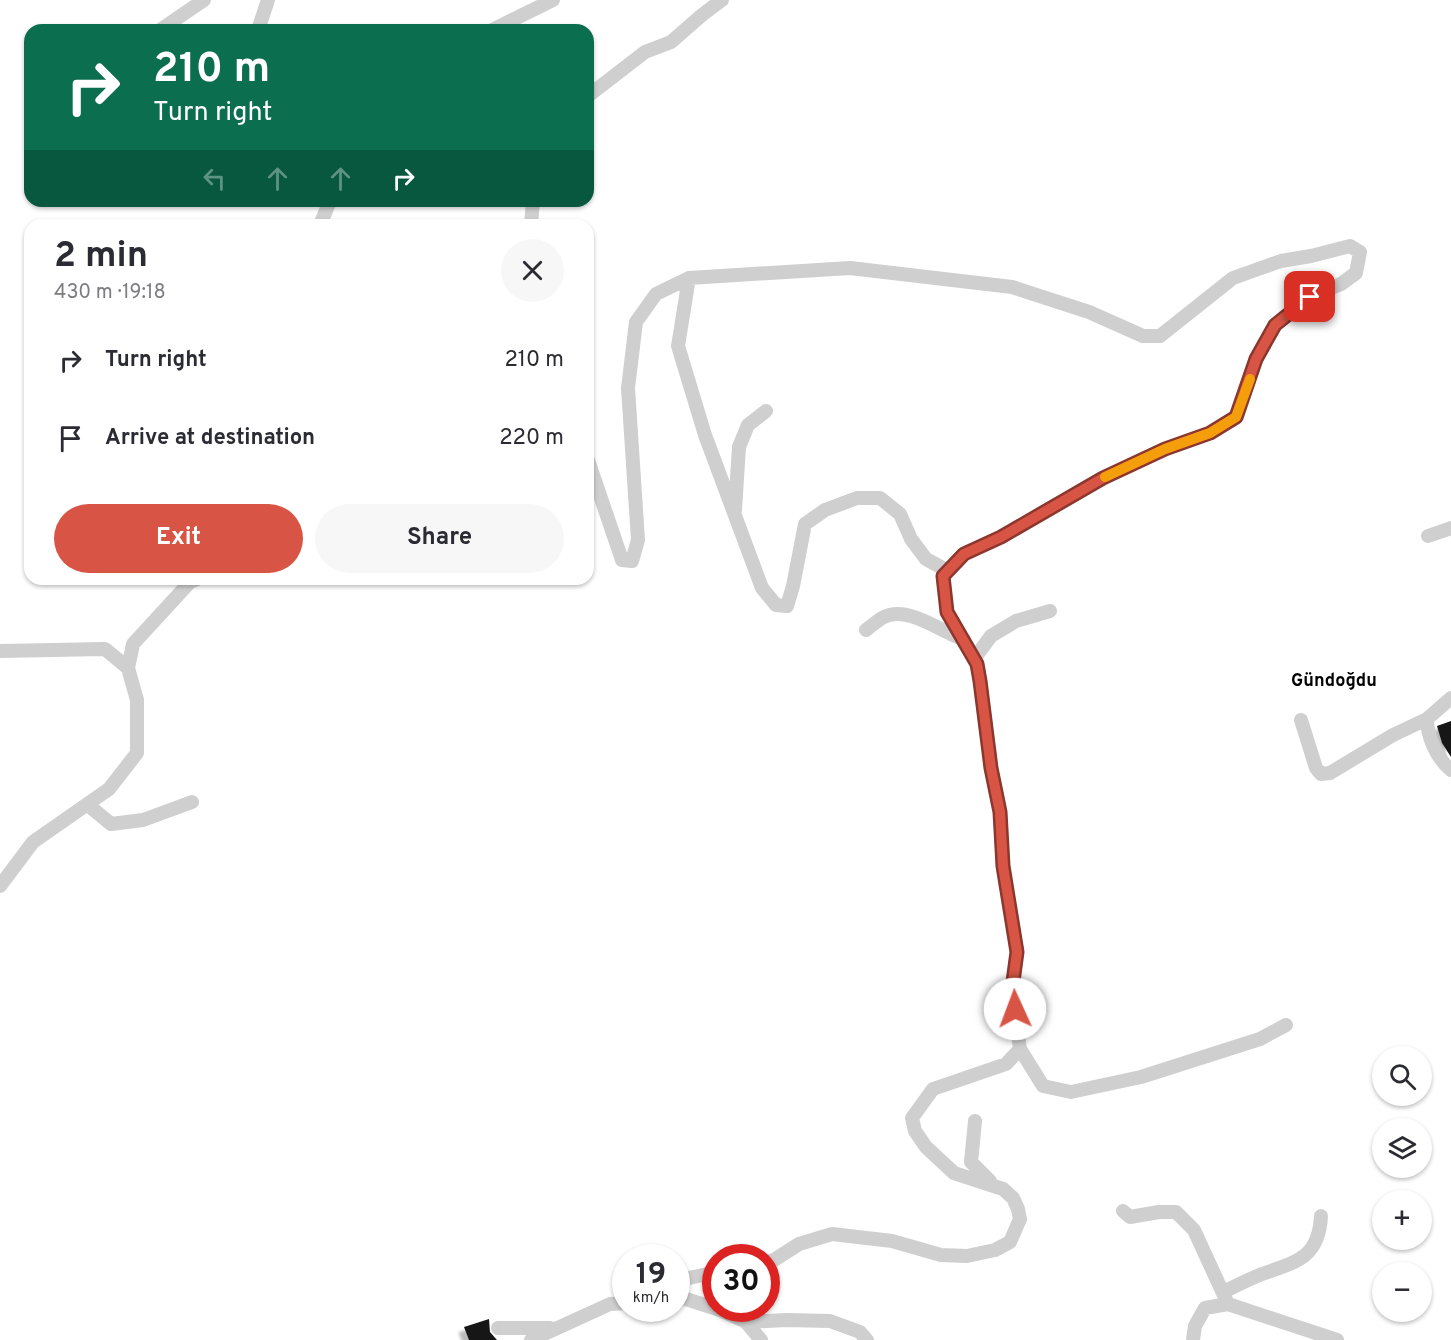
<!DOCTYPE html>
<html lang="en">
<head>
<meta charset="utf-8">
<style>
	:root { --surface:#fff; --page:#f7f7f7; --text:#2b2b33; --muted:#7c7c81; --accent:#d85545 }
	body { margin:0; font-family:Overpass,sans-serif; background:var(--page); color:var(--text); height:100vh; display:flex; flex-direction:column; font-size:22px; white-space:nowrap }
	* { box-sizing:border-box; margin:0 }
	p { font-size:20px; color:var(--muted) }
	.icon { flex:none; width:33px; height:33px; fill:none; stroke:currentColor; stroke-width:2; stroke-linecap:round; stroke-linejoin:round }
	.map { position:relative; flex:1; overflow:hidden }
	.drawer { position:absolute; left:24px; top:219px; width:570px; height:366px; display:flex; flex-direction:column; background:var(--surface); border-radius:18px; box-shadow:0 2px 4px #0004 }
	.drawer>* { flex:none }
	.top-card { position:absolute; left:24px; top:24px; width:570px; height:183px; border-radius:18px; box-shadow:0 2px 4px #0004; background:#0b6e4f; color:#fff; overflow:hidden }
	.controls { position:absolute; left:1372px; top:1046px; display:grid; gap:12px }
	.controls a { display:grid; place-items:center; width:60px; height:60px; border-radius:50%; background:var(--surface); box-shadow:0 2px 4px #0004; font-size:30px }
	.speed { position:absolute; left:612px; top:1244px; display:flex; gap:12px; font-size:30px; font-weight:700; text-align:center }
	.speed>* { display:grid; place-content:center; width:78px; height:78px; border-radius:50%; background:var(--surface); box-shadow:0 2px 4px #0004; line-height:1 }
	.speed small { font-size:15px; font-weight:400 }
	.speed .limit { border:9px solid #d22; background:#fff; color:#111 }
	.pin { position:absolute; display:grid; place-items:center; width:51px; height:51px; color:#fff; margin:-26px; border-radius:12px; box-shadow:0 3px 9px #0006 }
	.me { position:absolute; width:66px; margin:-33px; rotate:358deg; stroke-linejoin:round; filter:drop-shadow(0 0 4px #0008) }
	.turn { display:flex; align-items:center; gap:21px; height:126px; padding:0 30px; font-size:27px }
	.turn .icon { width:78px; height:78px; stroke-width:2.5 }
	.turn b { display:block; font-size:42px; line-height:51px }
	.lanes { display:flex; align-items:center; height:57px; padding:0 30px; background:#0003; justify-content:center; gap:30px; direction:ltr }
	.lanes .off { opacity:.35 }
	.round { display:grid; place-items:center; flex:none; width:63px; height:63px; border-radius:32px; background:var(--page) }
	.headline { display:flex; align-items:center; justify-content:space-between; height:102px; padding:0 30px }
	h1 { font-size:36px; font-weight:700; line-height:45px }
	.cta { display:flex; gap:12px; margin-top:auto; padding:12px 30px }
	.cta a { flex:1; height:69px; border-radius:36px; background:var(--accent); color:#fff; font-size:24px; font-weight:700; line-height:69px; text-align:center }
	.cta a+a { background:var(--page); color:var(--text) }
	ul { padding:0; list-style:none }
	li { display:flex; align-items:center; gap:18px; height:78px; padding:0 30px }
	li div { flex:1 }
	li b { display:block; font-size:22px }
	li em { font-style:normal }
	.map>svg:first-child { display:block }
	.building { fill:#191919; filter:url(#shadow) }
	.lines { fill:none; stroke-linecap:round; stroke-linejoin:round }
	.street { stroke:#cfcfcf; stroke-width:14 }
	.route-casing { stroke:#8c372d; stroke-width:15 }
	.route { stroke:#d85545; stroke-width:10 }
	.slow { stroke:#f59e0b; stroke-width:10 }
	.labels { text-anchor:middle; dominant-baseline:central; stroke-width:6; stroke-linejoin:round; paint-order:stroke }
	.quarter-label { font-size:18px; font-weight:bold; fill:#000; stroke:#fff }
</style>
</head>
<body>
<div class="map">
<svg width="1451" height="1340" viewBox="0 0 1451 1340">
	<defs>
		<filter id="shadow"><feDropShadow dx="-5.5" dy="5.5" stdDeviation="1.5" flood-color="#0004"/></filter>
	</defs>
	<rect width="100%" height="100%" fill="#fff"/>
	<path class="building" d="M1451,721V757L1442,743L1437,726Z
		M489,1319L490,1332L497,1340H469L464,1327Z"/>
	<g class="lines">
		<path class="street" d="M160,30L204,0
			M258,30L268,0
			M492,30L553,0
			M588,96L645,52L671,42L702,15L722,0
			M320,225L330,201
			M531,225L533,201
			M689,278L678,346L705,435L762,588L776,605L787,606L793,586L805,524L825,510L857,498H880L900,514L911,539L926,559L948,571
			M588,460L622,560L632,561L638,540L628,388L636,322L656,294L689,278L850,268L1012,287L1089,312L1143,336H1160L1233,278L1281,261L1311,256L1350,246L1360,252L1356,273L1341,284L1309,297L1275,325L1256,359L1237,417L1210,433L1165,449L1103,478L1001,537L964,554L943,576L947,612L977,664L980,681L991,768L1000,812L1003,866L1017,952L1012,989L1020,1049L1006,1064L933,1089L912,1118L915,1131L926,1147L954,1173L1003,1189L1013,1198L1018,1209L1020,1219L1010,1242L995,1250L967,1256L941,1255L892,1241L832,1234L799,1244L774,1260L766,1262
			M735,510L739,447L748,425L766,411
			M1428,536L1451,528
			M866,630C871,626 876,622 882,618C907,604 939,631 963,639
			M0,651L105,649L128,668L137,700V753L109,789L33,842L0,886
			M974,659L991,636L1016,621L1050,611
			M128,668L133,644L190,582L197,579
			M1451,698L1427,719C1427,736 1437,759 1451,770
			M1301,720L1316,768L1321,774L1330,773L1393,735L1427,719
			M88,805L111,824L143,820L192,802
			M1020,1049L1043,1086L1071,1092L1141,1077L1260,1039L1286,1025
			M975,1121L971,1162L990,1181
			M1123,1211L1130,1217L1159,1212H1176L1194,1230L1228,1304
			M676,1281L716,1272
			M1223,1292C1236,1286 1249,1279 1262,1274C1296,1262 1319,1258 1321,1216
			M676,1300L686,1299L720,1310L746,1322L786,1320L830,1321L860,1332L867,1340
			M746,1322L761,1340
			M498,1328H550
			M531,1340L610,1304L626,1303
			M1193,1340L1195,1326L1205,1308L1228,1304L1337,1340"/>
	</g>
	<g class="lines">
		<defs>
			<path id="route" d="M1015,1009L1012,989L1017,952L1003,866L1000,812L991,768L980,681L977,664L947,612L943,576L964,554L1001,537L1103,478L1165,449L1210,433L1236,417L1256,359L1275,325L1310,297"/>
		</defs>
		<use href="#route" class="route-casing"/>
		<use href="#route" class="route"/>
		<path class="slow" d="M1105,477L1165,449L1210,433L1236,417L1250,379"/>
	</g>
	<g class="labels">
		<g class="quarter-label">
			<text x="1334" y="681">Gündoğdu</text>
		</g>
	</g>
</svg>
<div class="controls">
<a><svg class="icon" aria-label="search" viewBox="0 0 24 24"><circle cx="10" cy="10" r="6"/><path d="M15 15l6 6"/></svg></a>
<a><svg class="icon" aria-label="layers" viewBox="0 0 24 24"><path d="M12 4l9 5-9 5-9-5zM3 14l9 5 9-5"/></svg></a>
<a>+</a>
<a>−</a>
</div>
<div class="speed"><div>19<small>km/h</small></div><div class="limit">30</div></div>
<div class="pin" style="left:1310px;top:297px;background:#d93025"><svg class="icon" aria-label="arrive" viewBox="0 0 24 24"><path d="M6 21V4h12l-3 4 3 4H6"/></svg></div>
<svg class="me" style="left:1015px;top:1009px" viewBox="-20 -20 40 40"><circle r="19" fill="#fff"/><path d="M0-13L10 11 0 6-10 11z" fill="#d85545"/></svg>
<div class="top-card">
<div class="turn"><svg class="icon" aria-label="right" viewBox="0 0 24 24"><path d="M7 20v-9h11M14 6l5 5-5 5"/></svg><div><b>210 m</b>Turn right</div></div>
<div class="lanes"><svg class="icon off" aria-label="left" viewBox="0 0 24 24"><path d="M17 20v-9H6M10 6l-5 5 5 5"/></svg><svg class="icon off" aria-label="ahead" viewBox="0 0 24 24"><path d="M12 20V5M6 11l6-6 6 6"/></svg><svg class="icon off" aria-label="ahead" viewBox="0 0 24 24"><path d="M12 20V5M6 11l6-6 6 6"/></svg><svg class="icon" aria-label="right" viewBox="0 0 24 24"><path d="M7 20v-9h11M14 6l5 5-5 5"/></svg></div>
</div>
<section class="drawer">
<div class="headline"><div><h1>2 min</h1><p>430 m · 19:18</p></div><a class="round"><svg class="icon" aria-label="close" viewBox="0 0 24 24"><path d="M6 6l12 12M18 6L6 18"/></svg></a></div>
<ul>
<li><svg class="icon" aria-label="right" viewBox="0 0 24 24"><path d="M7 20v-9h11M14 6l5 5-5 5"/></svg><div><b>Turn right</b></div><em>210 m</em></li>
<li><svg class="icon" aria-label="arrive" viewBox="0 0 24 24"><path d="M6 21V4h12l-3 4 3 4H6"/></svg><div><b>Arrive at destination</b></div><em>220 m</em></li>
</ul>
<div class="cta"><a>Exit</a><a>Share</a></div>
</section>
</div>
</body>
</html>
